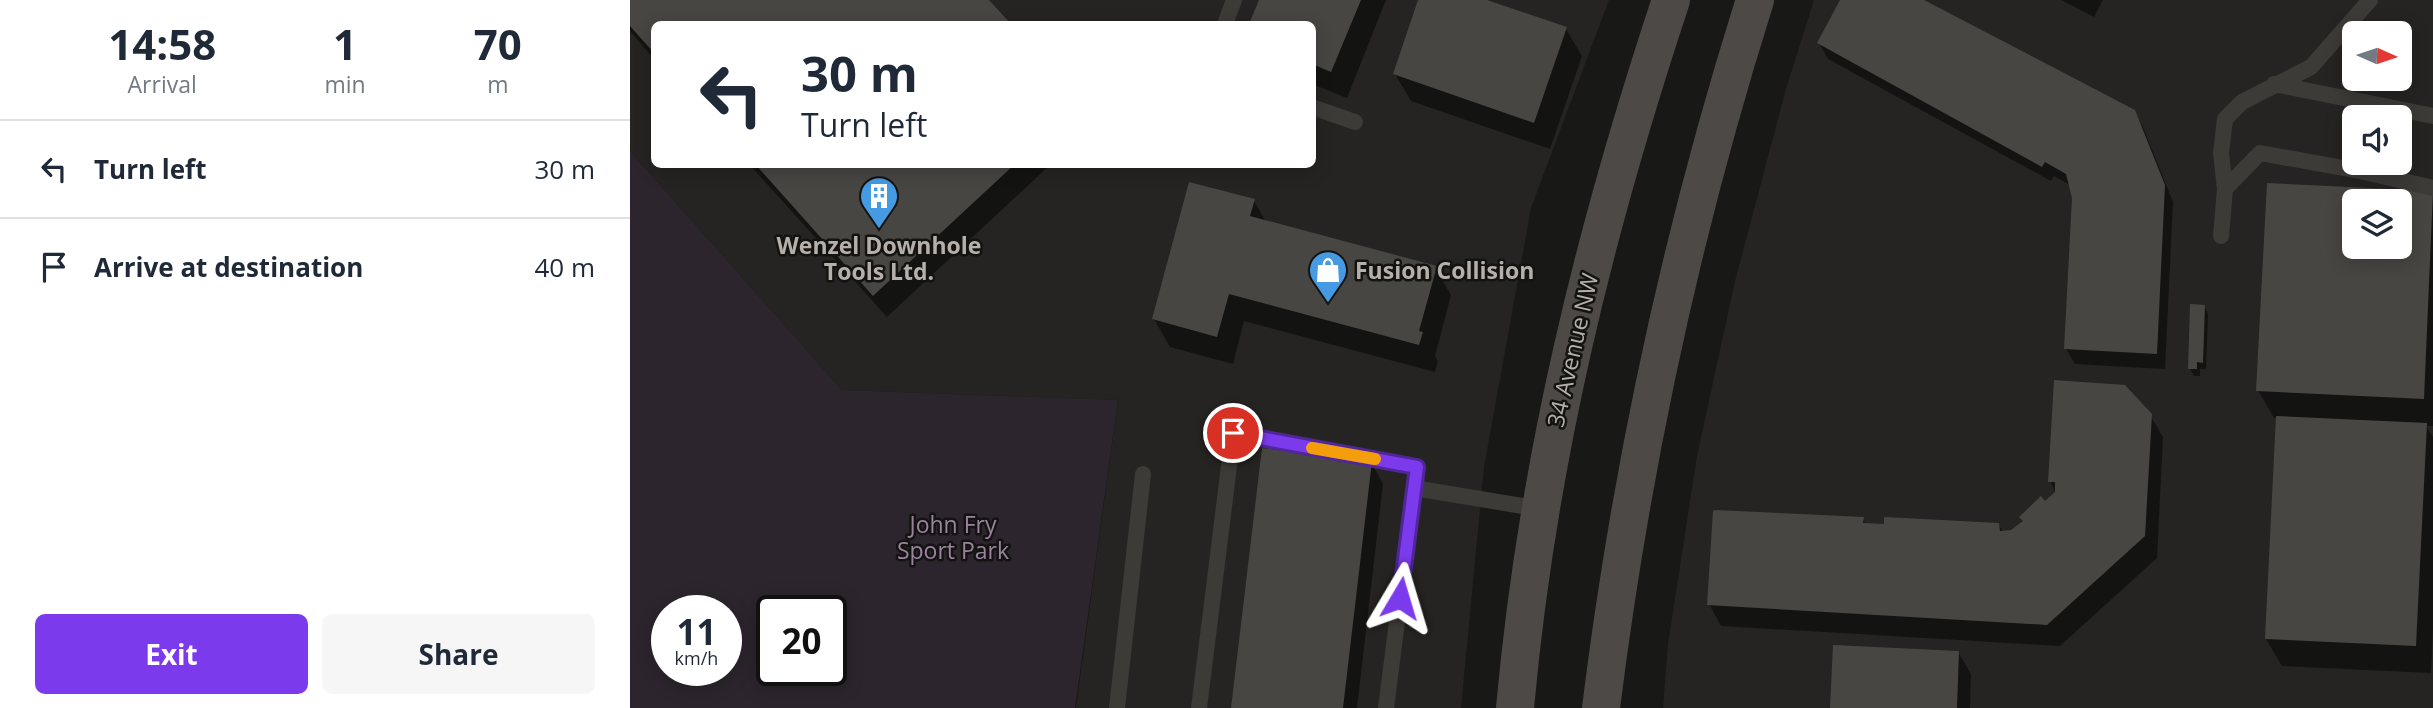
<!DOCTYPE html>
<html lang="en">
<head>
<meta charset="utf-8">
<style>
	:root { --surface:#fff; --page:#f6f6f7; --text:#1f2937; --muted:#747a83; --line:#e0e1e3; --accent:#7c3aed }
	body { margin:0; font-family:"Open Sans",sans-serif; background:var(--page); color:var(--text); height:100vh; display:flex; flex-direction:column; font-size:26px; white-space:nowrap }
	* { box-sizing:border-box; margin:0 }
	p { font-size:23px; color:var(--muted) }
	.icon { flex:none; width:38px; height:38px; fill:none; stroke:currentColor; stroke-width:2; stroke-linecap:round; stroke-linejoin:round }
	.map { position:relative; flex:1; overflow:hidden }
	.sheet { display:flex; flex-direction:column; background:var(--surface); width:630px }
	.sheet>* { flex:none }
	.hud { position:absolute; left:21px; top:21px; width:665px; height:147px; border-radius:10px; box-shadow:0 4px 18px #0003; background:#fff; color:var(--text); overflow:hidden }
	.needle { width:46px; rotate:93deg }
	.controls { position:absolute; left:1712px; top:21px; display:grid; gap:14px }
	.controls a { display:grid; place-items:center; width:70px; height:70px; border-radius:10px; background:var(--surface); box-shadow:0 4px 18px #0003; font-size:35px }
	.speed { position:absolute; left:21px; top:595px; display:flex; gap:14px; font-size:35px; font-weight:700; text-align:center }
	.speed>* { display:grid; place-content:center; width:91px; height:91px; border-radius:50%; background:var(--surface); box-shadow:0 4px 18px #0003; line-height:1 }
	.speed small { font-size:18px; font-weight:400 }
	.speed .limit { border:4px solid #111; border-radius:10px; background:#fff; color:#111 }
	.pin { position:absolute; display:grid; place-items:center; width:60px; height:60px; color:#fff; margin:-30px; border:4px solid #fff; border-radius:50%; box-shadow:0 2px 7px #0007 }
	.me { position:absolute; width:77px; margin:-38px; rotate:7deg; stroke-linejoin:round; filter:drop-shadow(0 0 5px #0008) }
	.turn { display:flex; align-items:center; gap:24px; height:147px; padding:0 35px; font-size:32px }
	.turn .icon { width:91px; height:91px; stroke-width:2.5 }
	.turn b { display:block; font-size:49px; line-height:60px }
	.eta { display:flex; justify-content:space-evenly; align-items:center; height:119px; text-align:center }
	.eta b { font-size:42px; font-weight:700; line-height:49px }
	.action { display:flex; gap:14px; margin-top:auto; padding:14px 35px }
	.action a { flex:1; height:80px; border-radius:10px; background:var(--accent); color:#fff; font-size:28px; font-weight:700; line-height:80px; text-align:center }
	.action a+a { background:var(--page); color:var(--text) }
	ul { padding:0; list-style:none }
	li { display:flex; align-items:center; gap:21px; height:98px; padding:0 35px; border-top:2px solid var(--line) }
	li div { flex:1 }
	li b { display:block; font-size:26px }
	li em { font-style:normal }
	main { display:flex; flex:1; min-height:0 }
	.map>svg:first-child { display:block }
	.built { fill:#252422; fill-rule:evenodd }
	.green { fill:#2c252d; fill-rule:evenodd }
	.shadow { fill:#0007; fill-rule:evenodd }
	.building { fill:#484643; fill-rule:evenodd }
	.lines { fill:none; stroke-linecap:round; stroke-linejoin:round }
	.service { stroke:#3d3b38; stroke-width:16 }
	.secondary { stroke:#4c4946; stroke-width:38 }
	.route-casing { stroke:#51269a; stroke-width:18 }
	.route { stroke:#7c3aed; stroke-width:12 }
	.slow { stroke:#f59e0b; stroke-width:12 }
	.labels { text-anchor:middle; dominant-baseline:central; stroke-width:5; stroke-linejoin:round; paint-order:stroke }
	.poi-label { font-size:23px; font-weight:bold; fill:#b7b0aa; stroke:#131311 }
	.street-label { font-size:23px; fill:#b7b0aa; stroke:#131311 }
	.park-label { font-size:23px; fill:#9c82a0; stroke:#131311 }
</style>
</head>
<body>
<main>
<section class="sheet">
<div class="eta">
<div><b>14:58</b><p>Arrival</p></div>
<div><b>1</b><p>min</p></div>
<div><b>70</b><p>m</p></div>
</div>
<ul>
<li><svg class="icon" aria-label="left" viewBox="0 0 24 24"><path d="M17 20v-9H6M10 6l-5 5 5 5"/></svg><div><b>Turn left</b></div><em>30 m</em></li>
<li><svg class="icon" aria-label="arrive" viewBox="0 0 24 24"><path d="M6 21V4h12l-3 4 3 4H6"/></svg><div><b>Arrive at destination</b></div><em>40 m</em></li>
</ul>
<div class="action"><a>Exit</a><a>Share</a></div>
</section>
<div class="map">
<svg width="1803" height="708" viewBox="0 0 1803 708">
	<rect width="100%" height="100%" fill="#181816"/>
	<path class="built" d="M0,0H979L901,208L854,467L831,708H446L488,400L212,390L0,151ZM24,24H682V164H24Z
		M1184,0H1803V708H1033L1038,644L1067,456L1105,281L1156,89ZM1724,33H1769V79H1724ZM1724,117H1769V163H1724ZM1724,201H1769V247H1724Z"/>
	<path class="green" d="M0,151L212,390L488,400L445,708H0ZM37,611H96V670H37ZM142,611H201V670H142Z"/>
	<path class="shadow" d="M0,0H357L379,24H24V59L0,31Z
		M631,0H756L717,98L682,84V24H621Z
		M790,0H852L936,29L952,56L920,149L781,101L765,74Z
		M1212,0H1291L1504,111L1513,127L1543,202L1535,369L1445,364L1436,349L1444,198L1440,185L1424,176L1421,181L1198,59L1189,43Z
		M1431,0H1473L1464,17Z
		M119,164H421L257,317Z
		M1639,185L1803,193V426H1796L1803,437V628L1801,673L1652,666L1636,639L1648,418H1644L1628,390ZM1724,201H1769V247H1724Z
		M624,201L636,222L805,268L821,295L805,356L808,361L805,372L614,321L603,364L540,347L524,319Z
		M1574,306L1578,314L1576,369H1570V376H1564L1560,369Z
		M1520,415L1533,437L1527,558L1430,646L1091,626L1079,604L1233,519L1236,525L1368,524L1373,532H1382L1426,493L1420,481Z
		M741,462L753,484L727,708H603Z
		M1328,652L1341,674L1340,708H1202Z"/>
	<path class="building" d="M0,0H359L381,24H24V53L0,26Z
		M629,0H731L701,72L682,64V24H619Z
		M788,0H857L937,27L904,123L763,74Z
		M1210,0H1294L1505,110L1535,185L1527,354L1434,349L1442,198L1436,174L1415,162L1412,167L1187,43Z
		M125,164H385L243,296Z
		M559,182L625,199L620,216L807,266L789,331L793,332L789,345L599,294L587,337L522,319Z
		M1637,183L1803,191L1794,399L1626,391ZM1724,201H1769V247H1724Z
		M1560,304L1575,305L1573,363L1567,362V369H1558Z
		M1424,380L1495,385L1522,414L1515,536L1417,625L1077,605L1083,511L1085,510L1234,517L1233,523L1254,524V517L1369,523L1370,531L1381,530L1393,521L1389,517L1411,496L1415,501L1425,492V482H1418Z
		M1646,416L1797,423L1786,646L1635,639Z
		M632,448L742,461L713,708H601Z
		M1203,645L1329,651L1327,708H1200Z"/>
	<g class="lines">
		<path class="service" d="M595,24L604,0
			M1644,84L1803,116
			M682,107L725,122
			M1595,189L1630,153L1730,171L1803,188
			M1591,236L1595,189L1591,153L1595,119L1612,102L1681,67L1740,0
			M487,708L513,474
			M569,708L603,434L787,467L784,488L911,509
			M756,708L784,488"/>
		<path class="secondary" d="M885,708C907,464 964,232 1041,0
			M971,708C1001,467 1052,231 1125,0"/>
	</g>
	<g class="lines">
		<defs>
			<path id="route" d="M603,433L787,467L770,598"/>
		</defs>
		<use href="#route" class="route-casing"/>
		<use href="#route" class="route"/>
		<path class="slow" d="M682,448L745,459"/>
	</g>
	<defs>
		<symbol id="building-pin" viewBox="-11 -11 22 30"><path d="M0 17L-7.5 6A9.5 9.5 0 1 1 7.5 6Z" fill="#469ae1" stroke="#131311"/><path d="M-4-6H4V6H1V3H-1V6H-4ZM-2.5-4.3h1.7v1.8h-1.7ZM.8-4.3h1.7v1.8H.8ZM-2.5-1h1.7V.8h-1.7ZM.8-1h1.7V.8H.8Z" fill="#fff"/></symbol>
		<symbol id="shop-pin" viewBox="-11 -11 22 30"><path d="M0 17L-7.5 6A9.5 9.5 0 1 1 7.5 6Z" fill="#469ae1" stroke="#131311"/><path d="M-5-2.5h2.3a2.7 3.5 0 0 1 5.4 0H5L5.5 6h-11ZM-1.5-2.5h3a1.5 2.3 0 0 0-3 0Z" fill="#fff"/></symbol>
	</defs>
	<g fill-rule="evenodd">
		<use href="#building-pin" x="227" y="174" width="44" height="60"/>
		<use href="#shop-pin" x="676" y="248" width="44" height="60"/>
	</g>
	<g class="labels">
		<g class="poi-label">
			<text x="249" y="245">Wenzel Downhole<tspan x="249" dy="26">Tools Ltd.</tspan></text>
			<text x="725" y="270" text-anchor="start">Fusion Collision</text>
		</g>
		<g class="street-label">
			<text transform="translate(942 350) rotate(-77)">34 Avenue NW</text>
		</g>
		<g class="park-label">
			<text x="323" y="524">John Fry<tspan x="323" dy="26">Sport Park</tspan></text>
		</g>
	</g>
</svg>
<div class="controls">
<a><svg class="needle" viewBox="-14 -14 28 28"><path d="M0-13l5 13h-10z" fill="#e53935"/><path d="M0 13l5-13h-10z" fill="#747a83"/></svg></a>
<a><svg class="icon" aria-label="sound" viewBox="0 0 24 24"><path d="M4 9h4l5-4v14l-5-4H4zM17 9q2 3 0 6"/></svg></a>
<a><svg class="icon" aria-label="layers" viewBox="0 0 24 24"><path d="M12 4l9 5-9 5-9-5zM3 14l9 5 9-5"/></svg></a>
</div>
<div class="speed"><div>11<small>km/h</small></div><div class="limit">20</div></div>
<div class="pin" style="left:603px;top:433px;background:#d93025"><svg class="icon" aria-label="arrive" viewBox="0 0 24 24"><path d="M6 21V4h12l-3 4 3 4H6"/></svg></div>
<svg class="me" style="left:770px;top:598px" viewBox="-20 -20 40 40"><path d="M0-17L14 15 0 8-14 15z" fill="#7c3aed" stroke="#fff" stroke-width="4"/></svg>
<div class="hud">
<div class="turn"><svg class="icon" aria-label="left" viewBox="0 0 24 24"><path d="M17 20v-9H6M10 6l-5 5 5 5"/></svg><div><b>30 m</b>Turn left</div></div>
</div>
</div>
</main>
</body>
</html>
